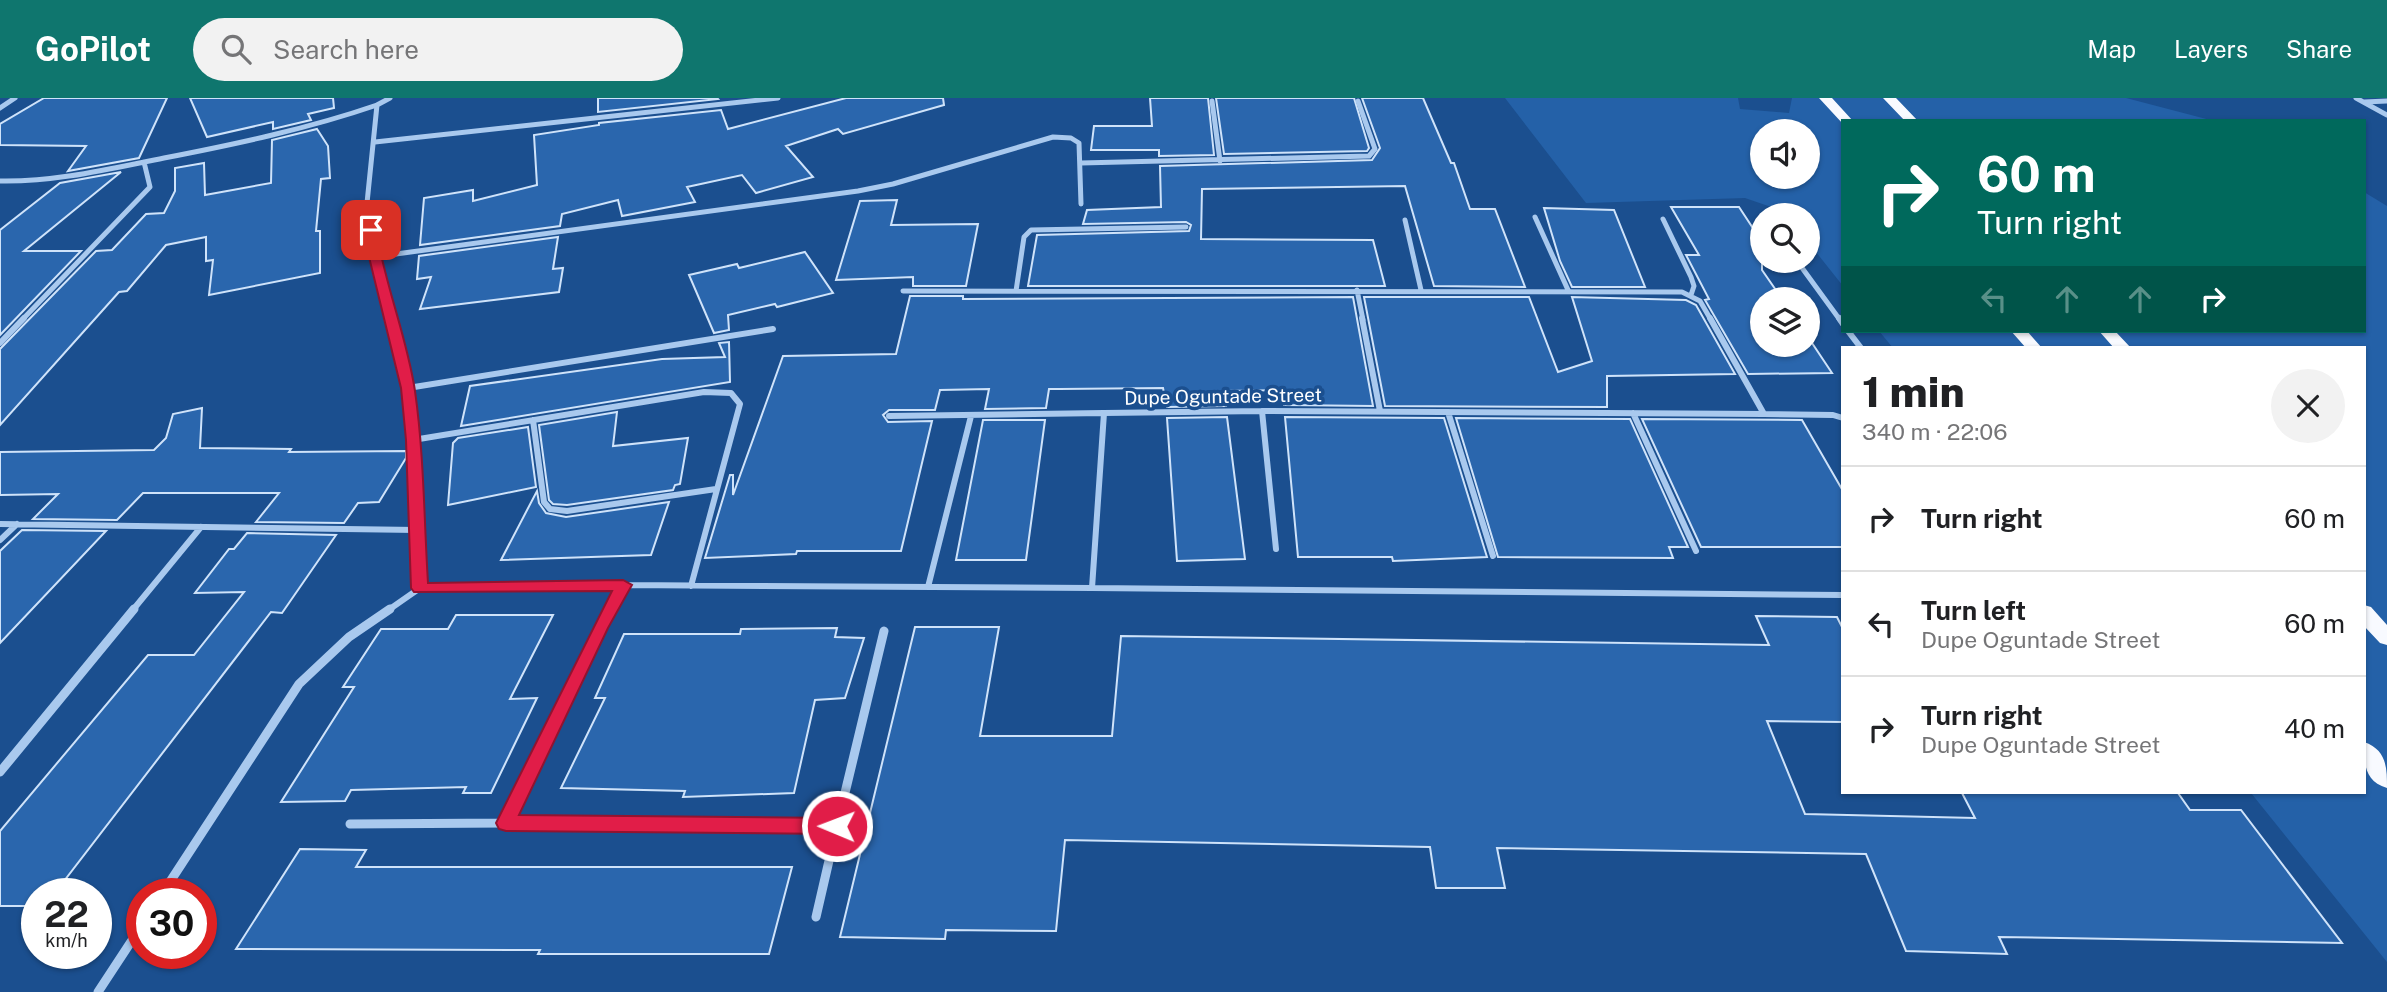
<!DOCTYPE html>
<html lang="en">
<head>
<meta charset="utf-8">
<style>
	:root { --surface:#fff; --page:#f2f2f2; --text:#202124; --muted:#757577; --line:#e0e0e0; --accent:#0f766e }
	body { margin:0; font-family:"Public Sans",sans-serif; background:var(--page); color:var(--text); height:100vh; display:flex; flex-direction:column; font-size:26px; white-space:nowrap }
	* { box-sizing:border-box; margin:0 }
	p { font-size:23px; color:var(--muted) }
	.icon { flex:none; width:38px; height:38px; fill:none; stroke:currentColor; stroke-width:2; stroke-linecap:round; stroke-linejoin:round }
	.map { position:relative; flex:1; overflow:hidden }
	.details { position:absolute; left:1841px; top:248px; width:525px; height:448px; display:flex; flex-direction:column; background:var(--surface); border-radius:0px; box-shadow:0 2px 5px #0004 }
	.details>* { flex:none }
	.guide { position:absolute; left:1841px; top:21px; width:525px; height:214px; border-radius:0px; box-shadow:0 2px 5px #0004; background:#00695c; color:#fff; overflow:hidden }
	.fabs { position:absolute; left:1750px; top:21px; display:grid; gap:14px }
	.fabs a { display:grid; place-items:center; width:70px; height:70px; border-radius:50%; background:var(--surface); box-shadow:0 2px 5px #0004; font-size:35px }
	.speed { position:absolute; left:21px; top:780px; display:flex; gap:14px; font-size:35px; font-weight:700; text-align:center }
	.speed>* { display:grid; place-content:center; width:91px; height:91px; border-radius:50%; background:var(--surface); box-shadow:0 2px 5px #0004; line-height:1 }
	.speed small { font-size:18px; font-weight:400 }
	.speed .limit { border:10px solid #d22; background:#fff; color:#111 }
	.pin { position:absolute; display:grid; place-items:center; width:60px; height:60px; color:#fff; margin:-30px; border-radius:14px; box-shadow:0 4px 10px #0006 }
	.me { position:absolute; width:77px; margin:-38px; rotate:271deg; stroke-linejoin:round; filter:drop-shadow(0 0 5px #0008) }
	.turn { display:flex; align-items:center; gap:24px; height:147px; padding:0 21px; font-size:32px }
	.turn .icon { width:91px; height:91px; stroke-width:2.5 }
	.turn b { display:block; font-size:49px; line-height:60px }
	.lanes { display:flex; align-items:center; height:66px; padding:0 21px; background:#0003; justify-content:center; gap:35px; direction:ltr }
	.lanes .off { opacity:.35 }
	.round { display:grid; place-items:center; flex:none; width:74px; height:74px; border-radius:37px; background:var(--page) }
	.summary { display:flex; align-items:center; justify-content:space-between; height:119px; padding:0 21px }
	h1 { font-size:42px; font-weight:800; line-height:52px }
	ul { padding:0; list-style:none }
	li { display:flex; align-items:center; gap:21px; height:105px; padding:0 21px; border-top:2px solid var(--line) }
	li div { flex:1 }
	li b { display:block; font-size:26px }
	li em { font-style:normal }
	header { display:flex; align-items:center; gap:42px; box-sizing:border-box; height:98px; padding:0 35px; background:var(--accent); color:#fff }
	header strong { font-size:33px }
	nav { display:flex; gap:38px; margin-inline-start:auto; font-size:24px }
	.search { width:490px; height:63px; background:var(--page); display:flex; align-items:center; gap:18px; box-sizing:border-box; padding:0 24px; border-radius:38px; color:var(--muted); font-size:26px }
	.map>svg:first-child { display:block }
	.green { fill:#2461a8; fill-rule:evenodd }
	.building { fill:#2a66ad; stroke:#cfe3fa; stroke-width:2 }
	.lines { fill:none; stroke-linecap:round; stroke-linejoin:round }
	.minor-far2 { stroke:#a9c9ee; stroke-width:5 }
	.minor-far1 { stroke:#a9c9ee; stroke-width:6 }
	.minor { stroke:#a9c9ee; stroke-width:9 }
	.trunk { fill:#f8faff; fill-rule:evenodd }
	.route { fill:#e11d48; stroke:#92132f; stroke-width:2 }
	.labels { text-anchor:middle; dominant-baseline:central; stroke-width:7; stroke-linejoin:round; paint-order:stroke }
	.street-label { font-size:19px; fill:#fff; stroke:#1b4f8f }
</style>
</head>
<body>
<header>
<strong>GoPilot</strong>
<div class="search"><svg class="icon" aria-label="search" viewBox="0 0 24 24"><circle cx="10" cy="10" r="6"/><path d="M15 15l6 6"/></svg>Search here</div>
<nav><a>Map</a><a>Layers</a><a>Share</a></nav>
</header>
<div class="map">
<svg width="2387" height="894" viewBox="0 0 2387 894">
	<rect width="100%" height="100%" fill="#1b4f8f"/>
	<path class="green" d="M1505,0H1738L1740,11L1789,15L1792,0H2126L2214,23H1843V188L1808,144V117H1786L1783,113L1745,100L1586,105ZM1762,33H1808V79H1762Z
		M2364,94L2387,108V864L2251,695H2364V250H1893L1879,233H2364Z"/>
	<path class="building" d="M44,0H167L139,60L68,73L86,48L0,47V26Z
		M190,0H333L334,10L308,16L311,22L273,31V24L207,39Z
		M598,0H717L718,1L598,14Z
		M846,0H943L944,7L843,36L838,31L786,48L813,79L756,95L742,77L687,89L695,104L622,118L618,102L562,116L560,128L420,147L424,100L473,92V103L537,87L534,37L599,27V25L721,12L728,31Z
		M1150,0H1208L1214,57L1159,58V52H1091L1094,28H1152Z
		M1216,0H1354L1369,50L1367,53L1224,56Z
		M1362,0H1423L1451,65H1454L1470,111H1495L1525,189L1434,188L1405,88L1202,91L1201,141L1373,142L1385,188H1028L1037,137L1189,133L1191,127L1186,124L1083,126L1087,112L1161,109L1160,68L1372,62L1380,50Z
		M317,31L328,48L330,80L321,81L316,133H320V175L209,197L213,162L206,163V139L166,147L127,193L119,194L0,327V251L96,153L112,152L146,116L164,115L175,93V70L204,65L205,97L271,85L272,42Z
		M121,74L24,153H81L0,237V132L60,85Z
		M897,102L891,127L978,126L966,188H913V179L836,182L860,103Z
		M1671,109H1739L1762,144V172L1782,201H1762V247H1808V239L1832,275L1748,276L1705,202L1709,201L1686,157H1699Z
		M1544,110L1614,112L1645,189H1572L1560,163Z
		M558,139L553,171L563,170L559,194L420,211L431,179L417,181L419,158Z
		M805,154L833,195L777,209L775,206L728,217L729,232L714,235L689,177L737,166L739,170Z
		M910,198H963V201L1353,199L1373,308L1284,307L1283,292L1224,293L1226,308L1167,309L1163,290L1059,291H1049L1046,310L985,311L989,291L940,292L935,312H889L883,317L888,324L932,323L901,453H797L796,456L705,460L730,377H733V397L783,258L896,256Z
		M1364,199H1529L1558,274L1592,263L1572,199L1686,202L1696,207L1735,276L1607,278V309L1385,308Z
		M729,244L730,284L461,328L470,288L662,261L725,259L719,245Z
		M202,310L200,350L291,351L289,354L406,353V360L379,404L358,405L344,425L256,424L279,395H143L117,422L33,421L58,396L0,397V354L154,352L166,340L173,316Z
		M617,314L613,348L688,340L680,386L675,387L673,392L567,407L553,406L549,402L539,327Z
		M1227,319L1245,461L1177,463L1167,320Z
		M1285,319L1444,320L1487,459L1393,463L1392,459H1298Z
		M1456,320L1630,321L1688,449H1669L1673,460L1498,459Z
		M1642,321L1802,322L1843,393V449H1701Z
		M983,322H1045L1026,462H956Z
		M528,329L536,389L448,407L453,345L458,340Z
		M537,393L539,405L546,415L566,419L669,404L651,457L501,462Z
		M22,432L106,433L0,545V453Z
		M247,435L336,437L282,515L271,514L54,796H37V808H0V733L148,557H194L244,494L195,495L229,451H234Z
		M456,517H553L510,601L537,600L491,695H463L466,689L351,692L345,703L281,704L354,589H343L381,531H448Z
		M1756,518L1837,519L1843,531V624L1767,623L1805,716L1975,720L1962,695H2178L2190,712H2241L2342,845L1999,839L2007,856L1906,853L1866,756L1497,750L1505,790H1436L1430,749L1065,742L1056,833L946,832L945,841L840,839L915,529H999L980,638H1112L1121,538L1769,547Z
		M837,530L835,539L864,540L845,600L815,602L794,695L683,699L685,693L561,690L605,600H595L624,536H740L741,531Z
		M300,751L366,752L356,769H792L769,856H538L540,852L236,851Z"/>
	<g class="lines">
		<path class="minor-far2" d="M390,0L377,7L367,105L374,159L390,222
			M2356,0L2387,17
			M1212,3L1220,63
			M2364,4L2387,3
			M0,10L15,0
			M375,44L778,0
			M1081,65L1369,58L1375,51L1358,3
			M0,83C56,84 109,71 164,60C236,46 307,31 377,7
			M1535,119L1568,192
			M1663,121L1691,179L1694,188L1691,197
			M1405,122L1421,192
			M374,159L858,93L893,86L1053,39L1071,40L1079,45L1081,106
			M1797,163L1840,222
			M1357,192L1363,222
			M903,193L1682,194L1700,203L1711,222
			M1016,193L1024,139L1031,132L1186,129
			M22,222L150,89L144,64"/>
		<path class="minor-far1" d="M390,220L408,290L420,490L623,487L1092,490L1104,315L1262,313L1764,316L1710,220
			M1362,220L1380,313
			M1839,220L1843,226
			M1848,233L1861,250
			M0,245L24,220
			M408,290L773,231
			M1262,313L1276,451
			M1448,314L1493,458
			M1633,315L1696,453
			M1764,316L1833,317L1843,320
			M889,318L1104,315
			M533,322L544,404L550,411L567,413L716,391
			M413,342L704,294L731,295L740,306L691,488
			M0,426L417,432
			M0,442L17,426
			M928,489L971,318
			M1092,490L1843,497
			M132,513L201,429
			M387,513L420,490
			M609,513L623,487"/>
		<path class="minor" d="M0,674L134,511
			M506,725L837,728L816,819
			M350,726L506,725L610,511
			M837,728L884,533
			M162,796L299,586L349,539L390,511
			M98,894L142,827"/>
		<path class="trunk" d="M1819,0H1832L1853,23H1843V26Z
			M1883,0H1896L1918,23H1905Z
			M2011,233H2027L2042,250H2026Z
			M2099,233H2115L2131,250H2114Z
			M2364,507L2371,509L2387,527V547L2380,545L2364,528Z
			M2364,644C2387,652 2387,670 2387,690C2364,683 2364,665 2364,644Z"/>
	</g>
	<path class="route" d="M371,129L376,132C385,187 407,239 415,293C424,356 424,421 428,485L623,482L632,487L608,530L519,717L837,720L844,722L847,728L844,734L837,736L506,733L499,731L496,725L612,493L414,494L411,490L406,342L401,290L369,159L365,132Z"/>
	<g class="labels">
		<g class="street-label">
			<text transform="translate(1223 298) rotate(-1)">Dupe Oguntade Street</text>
		</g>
	</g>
</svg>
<div class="fabs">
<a><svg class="icon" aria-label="sound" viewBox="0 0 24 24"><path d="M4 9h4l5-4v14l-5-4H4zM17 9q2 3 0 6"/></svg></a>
<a><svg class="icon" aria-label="search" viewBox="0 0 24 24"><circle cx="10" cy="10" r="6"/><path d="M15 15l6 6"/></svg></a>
<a><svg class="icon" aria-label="layers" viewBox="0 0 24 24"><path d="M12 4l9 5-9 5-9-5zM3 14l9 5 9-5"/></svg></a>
</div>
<div class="speed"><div>22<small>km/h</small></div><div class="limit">30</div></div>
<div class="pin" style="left:371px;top:132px;background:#d93025"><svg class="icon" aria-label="arrive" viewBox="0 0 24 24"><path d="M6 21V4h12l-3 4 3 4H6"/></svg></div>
<svg class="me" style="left:837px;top:728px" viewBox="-20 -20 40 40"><circle r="17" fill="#e11d48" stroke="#fff" stroke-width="3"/><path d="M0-11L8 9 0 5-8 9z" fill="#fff"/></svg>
<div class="guide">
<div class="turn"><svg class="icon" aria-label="right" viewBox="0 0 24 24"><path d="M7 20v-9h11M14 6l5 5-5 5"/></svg><div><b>60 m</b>Turn right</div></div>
<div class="lanes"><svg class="icon off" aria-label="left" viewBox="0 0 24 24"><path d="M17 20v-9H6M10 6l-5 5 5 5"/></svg><svg class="icon off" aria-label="ahead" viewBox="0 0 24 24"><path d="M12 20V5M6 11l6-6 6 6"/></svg><svg class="icon off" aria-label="ahead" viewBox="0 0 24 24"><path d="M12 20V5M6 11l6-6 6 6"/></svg><svg class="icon" aria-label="right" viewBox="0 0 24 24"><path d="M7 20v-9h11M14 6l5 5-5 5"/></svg></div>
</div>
<section class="details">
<div class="summary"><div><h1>1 min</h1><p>340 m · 22:06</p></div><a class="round"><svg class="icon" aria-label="close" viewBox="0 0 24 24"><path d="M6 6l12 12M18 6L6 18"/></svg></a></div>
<ul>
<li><svg class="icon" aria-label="right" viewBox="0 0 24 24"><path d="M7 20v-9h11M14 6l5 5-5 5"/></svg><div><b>Turn right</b></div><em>60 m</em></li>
<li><svg class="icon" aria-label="left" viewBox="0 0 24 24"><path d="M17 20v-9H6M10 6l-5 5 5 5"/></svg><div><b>Turn left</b><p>Dupe Oguntade Street</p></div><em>60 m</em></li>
<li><svg class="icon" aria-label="right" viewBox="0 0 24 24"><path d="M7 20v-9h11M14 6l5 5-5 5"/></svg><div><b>Turn right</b><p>Dupe Oguntade Street</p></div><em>40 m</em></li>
</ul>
</section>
</div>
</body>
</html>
